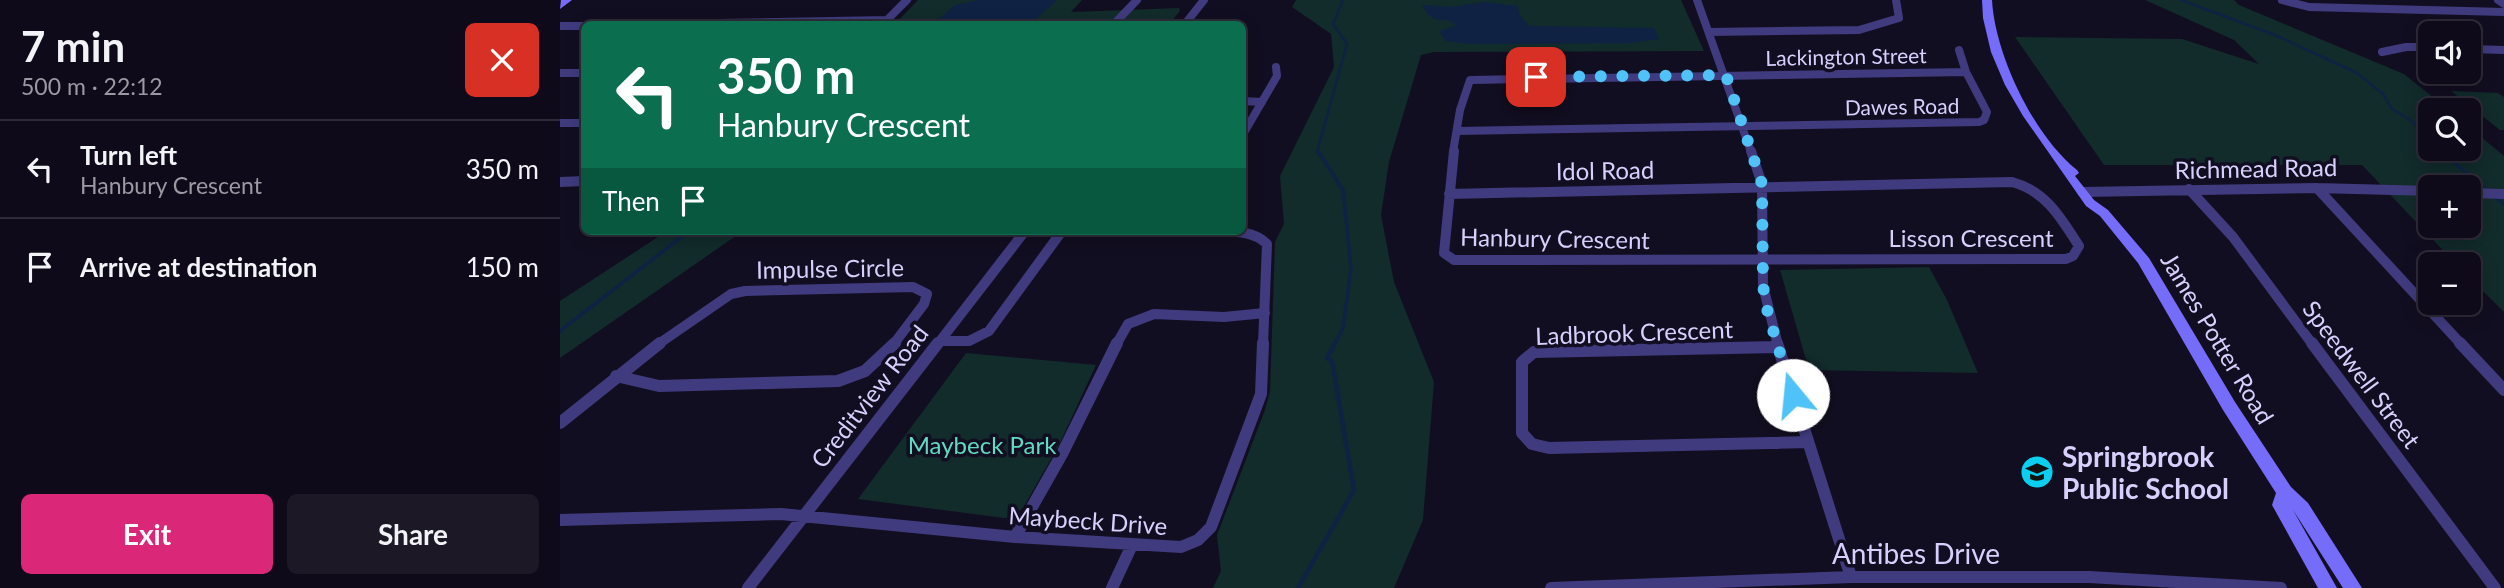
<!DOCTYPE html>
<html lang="en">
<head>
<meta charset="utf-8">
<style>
	:root { --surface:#0e0a19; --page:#1c1826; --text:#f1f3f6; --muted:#9b9aa2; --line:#2e2b38; --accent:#db2777 }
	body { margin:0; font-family:Lato,sans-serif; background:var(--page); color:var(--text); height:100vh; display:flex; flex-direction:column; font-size:26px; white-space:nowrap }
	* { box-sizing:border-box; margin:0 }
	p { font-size:23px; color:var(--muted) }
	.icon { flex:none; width:38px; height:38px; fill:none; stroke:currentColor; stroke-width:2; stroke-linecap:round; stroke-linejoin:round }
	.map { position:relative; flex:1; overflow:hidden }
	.details { display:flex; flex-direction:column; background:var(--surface); width:560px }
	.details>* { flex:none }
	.top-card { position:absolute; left:21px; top:21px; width:665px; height:214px; border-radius:10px; box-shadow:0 4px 18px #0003,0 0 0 2px var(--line); background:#0b6e4f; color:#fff; overflow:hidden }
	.fabs { position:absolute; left:1858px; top:21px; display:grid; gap:14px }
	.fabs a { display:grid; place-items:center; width:63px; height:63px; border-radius:10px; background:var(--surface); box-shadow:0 4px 18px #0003,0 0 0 2px var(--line); font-size:35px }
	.pin { position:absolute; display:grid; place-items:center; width:60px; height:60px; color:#fff; margin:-30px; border-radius:14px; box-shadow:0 4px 10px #0006 }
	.me { position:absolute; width:77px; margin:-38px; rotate:343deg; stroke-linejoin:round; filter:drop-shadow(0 0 5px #0008) }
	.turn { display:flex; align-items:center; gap:24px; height:147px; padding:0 21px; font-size:32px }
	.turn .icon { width:91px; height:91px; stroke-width:2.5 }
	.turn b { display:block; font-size:49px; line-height:60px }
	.then { display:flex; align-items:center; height:66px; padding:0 21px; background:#0003; gap:14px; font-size:26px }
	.round { display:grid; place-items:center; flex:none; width:74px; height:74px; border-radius:10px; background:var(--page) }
	.headline { display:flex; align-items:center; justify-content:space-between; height:119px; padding:0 21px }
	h1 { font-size:42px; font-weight:700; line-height:52px }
	.action { display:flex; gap:14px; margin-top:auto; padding:14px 21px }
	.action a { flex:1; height:80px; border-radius:10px; background:var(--accent); color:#fff; font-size:28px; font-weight:700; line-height:80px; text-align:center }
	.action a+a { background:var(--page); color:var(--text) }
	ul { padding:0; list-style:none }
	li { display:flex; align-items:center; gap:21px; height:98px; padding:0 21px; border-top:2px solid var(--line) }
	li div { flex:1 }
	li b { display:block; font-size:26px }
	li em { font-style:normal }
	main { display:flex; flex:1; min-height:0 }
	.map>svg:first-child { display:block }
	.green { fill:#122b2b; fill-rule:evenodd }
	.water { fill:#0f2244 }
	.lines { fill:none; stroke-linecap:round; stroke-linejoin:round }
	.stream-far2 { stroke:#0f2244; stroke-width:2.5 }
	.stream-far1 { stroke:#0f2244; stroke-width:3.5 }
	.stream { stroke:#0f2244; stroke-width:4.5 }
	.street-far2 { stroke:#403b7e; stroke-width:8 }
	.street-far1 { stroke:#403b7e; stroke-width:10 }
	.street { stroke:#403b7e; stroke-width:12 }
	.secondary { fill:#756cf9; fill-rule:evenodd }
	.route { stroke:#4fc3f7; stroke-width:12; stroke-dasharray:0 21.6 }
	.labels { text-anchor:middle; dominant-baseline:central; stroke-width:7; stroke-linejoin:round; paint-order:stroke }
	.far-street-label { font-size:21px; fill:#d7d0fd; stroke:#120e21 }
	.street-label { font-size:24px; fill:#d7d0fd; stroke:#120e21 }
	.park-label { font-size:24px; fill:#60dac0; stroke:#120e21 }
	.near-poi-label { font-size:28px; font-weight:bold; fill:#d7d0fd; stroke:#120e21; text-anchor:start }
	.near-street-label { font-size:28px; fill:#d7d0fd; stroke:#120e21 }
</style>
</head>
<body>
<main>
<section class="details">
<div class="headline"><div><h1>7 min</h1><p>500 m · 22:12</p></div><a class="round" style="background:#d93025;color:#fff"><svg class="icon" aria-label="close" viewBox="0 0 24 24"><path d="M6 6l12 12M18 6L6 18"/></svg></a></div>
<ul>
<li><svg class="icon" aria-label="left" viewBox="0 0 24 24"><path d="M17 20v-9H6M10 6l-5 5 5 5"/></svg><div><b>Turn left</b><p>Hanbury Crescent</p></div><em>350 m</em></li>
<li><svg class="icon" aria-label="arrive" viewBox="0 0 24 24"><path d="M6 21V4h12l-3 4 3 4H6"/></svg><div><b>Arrive at destination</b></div><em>150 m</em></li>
</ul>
<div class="action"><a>Exit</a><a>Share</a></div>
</section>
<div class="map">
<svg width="1944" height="588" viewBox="0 0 1944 588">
	<rect width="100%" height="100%" fill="#120e21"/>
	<path class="green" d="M358,0H522L511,12L619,8L620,11L609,24H335Z
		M736,0H1121L1144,51L874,52L861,55L829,162L821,215L834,282L874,382L863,520L834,588H653L661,571L657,535L705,410L710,391L715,242L724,224L720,176L774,67L771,34L732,7Z
		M1585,0H1674L1679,5L1844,74L1889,110H1871V149H1909V127L1944,156V312L1909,277V264H1896L1802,165H1544L1455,37L1622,39L1699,64L1674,40ZM1871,187H1909V226H1871Z
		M1891,91L1938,93L1944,97V130H1940Z
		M107,231H183L0,358V301Z
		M1369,267L1387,300L1418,373L1249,370L1220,270Z
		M406,353L536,365L499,445L463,508L451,518H444L298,499Z"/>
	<path class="water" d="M419,0H497L470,24H373L395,5Z
		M925,2L958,6L959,14L969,26L1094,28L1099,39L1071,43L910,44L886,41L879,31L896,26L889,20C874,21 870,18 862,5L891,7Z"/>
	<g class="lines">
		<path class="stream-far2" d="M1621,0L1715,35L1797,73L1823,94L1832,109L1852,121L1871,143
			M1878,149L1882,152
			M757,152L787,44L773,24L783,0"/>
		<path class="stream-far1" d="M758,151L783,190L791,268L783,328L774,345
			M1880,151L1927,190
			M1935,197L1944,204
			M0,331L129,231"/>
		<path class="stream" d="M738,588L794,490L772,361L767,358L775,343"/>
		<path class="street-far2" d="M1137,0L1191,152
			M1722,0L1749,7L1944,12
			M1938,0L1944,4
			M100,24L327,20
			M323,24L347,0
			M554,24L577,0
			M625,24L644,0
			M0,26H24
			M1149,32L1299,30L1339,18L1336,0
			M1909,49L1944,50
			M1822,52L1846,47H1871
			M0,73H24
			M682,101L702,102
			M0,123H24
			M898,131L1419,122L1424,120L1427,112L1406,72L1399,50
			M682,136L717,76L716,67
			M893,152L900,110L910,80L1406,72"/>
		<path class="street-far1" d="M1191,151L1202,184L1203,286L1218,345
			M0,182L24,181
			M1757,188L1902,345
			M1629,189L1673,237L1753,345
			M1522,192L1757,188L1871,191
			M1909,193L1944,194
			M889,194L1452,182C1486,191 1501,218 1519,246L1513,256L1506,259L894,260L884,253L894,151
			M641,231C663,233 690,227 707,244L703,345
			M380,341H409L429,331L502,231
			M97,345L171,294L185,291L353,287L367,294L364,304L333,345
			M377,345L465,231
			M556,345L568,324L594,314L664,317L705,313"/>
		<path class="street" d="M1217,343L1291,577
			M1752,343L1935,588
			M1900,343L1944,390
			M1218,347L974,352L962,362V433L972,444L989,448L1248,442
			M56,376L99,386L278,381L305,371L335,343
			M0,423L100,343
			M0,520L221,514L455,537L621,547L638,540L651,527L701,394L703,343
			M455,537L502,454L557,343
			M188,588L378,343
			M552,588L572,545
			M991,588L1291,577H1529L1721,588"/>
		<path class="secondary" d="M1,0H12L0,9Z
			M1422,0H1432C1435,55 1474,136 1517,170L1519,173L1515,176L1534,200L1548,210L1589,258L1675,402L1731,487L1748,503L1802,588H1783L1733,510L1777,588H1758L1712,505L1716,493L1663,410L1578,263L1540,216L1526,206L1463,116L1445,85L1431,52L1423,18Z"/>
	</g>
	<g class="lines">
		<path class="route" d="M976,77L1166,75L1202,184L1203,286L1208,314L1233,395"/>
	</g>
	<defs>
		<symbol id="school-disc" viewBox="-11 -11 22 22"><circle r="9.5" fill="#0acfef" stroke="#120e21"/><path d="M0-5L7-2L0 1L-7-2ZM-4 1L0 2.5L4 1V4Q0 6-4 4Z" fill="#111"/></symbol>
	</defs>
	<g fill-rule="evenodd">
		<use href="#school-disc" x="1458" y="453" width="38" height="38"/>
	</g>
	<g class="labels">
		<g class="far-street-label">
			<text transform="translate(1286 56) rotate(-1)">Lackington Street</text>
			<text transform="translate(1342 106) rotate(-1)">Dawes Road</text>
		</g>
		<g class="street-label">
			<text transform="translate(1696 168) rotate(-1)">Richmead Road</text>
			<text transform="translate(1045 170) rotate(-1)">Idol Road</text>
			<text x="1411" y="237">Lisson Crescent</text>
			<text transform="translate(995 238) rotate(1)">Hanbury Crescent</text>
			<text transform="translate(270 268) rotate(-1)">Impulse Circle</text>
			<text transform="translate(1074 332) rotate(-2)">Ladbrook Crescent</text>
			<text transform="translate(1658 338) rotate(59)">James Potter Road</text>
			<text transform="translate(1802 374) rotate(53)">Speedwell Street</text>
			<text transform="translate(309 396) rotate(-52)">Creditview Road</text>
			<text transform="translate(528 520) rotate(4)">Maybeck Drive</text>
		</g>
		<g class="park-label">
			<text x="422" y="444">Maybeck Park</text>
		</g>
		<g class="near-poi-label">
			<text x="1502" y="456">Springbrook<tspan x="1502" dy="32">Public School</tspan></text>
		</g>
		<g class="near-street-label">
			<text x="1356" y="553">Antibes Drive</text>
		</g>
	</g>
</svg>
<div class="fabs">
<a><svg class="icon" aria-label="sound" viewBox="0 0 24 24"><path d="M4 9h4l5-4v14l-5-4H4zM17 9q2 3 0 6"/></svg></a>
<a><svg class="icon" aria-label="search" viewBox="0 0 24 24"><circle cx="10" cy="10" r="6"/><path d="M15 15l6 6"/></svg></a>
<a>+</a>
<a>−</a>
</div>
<div class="pin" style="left:976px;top:77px;background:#d93025"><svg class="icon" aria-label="arrive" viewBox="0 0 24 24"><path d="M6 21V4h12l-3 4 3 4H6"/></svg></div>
<svg class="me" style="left:1233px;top:395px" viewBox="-20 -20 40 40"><circle r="19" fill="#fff"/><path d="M0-13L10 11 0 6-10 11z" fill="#4fc3f7"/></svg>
<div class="top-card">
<div class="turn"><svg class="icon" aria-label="left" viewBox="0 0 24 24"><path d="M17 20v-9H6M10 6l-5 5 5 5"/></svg><div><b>350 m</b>Hanbury Crescent</div></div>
<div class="then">Then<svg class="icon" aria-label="arrive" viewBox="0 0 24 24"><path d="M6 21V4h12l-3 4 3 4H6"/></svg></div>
</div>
</div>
</main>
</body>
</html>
